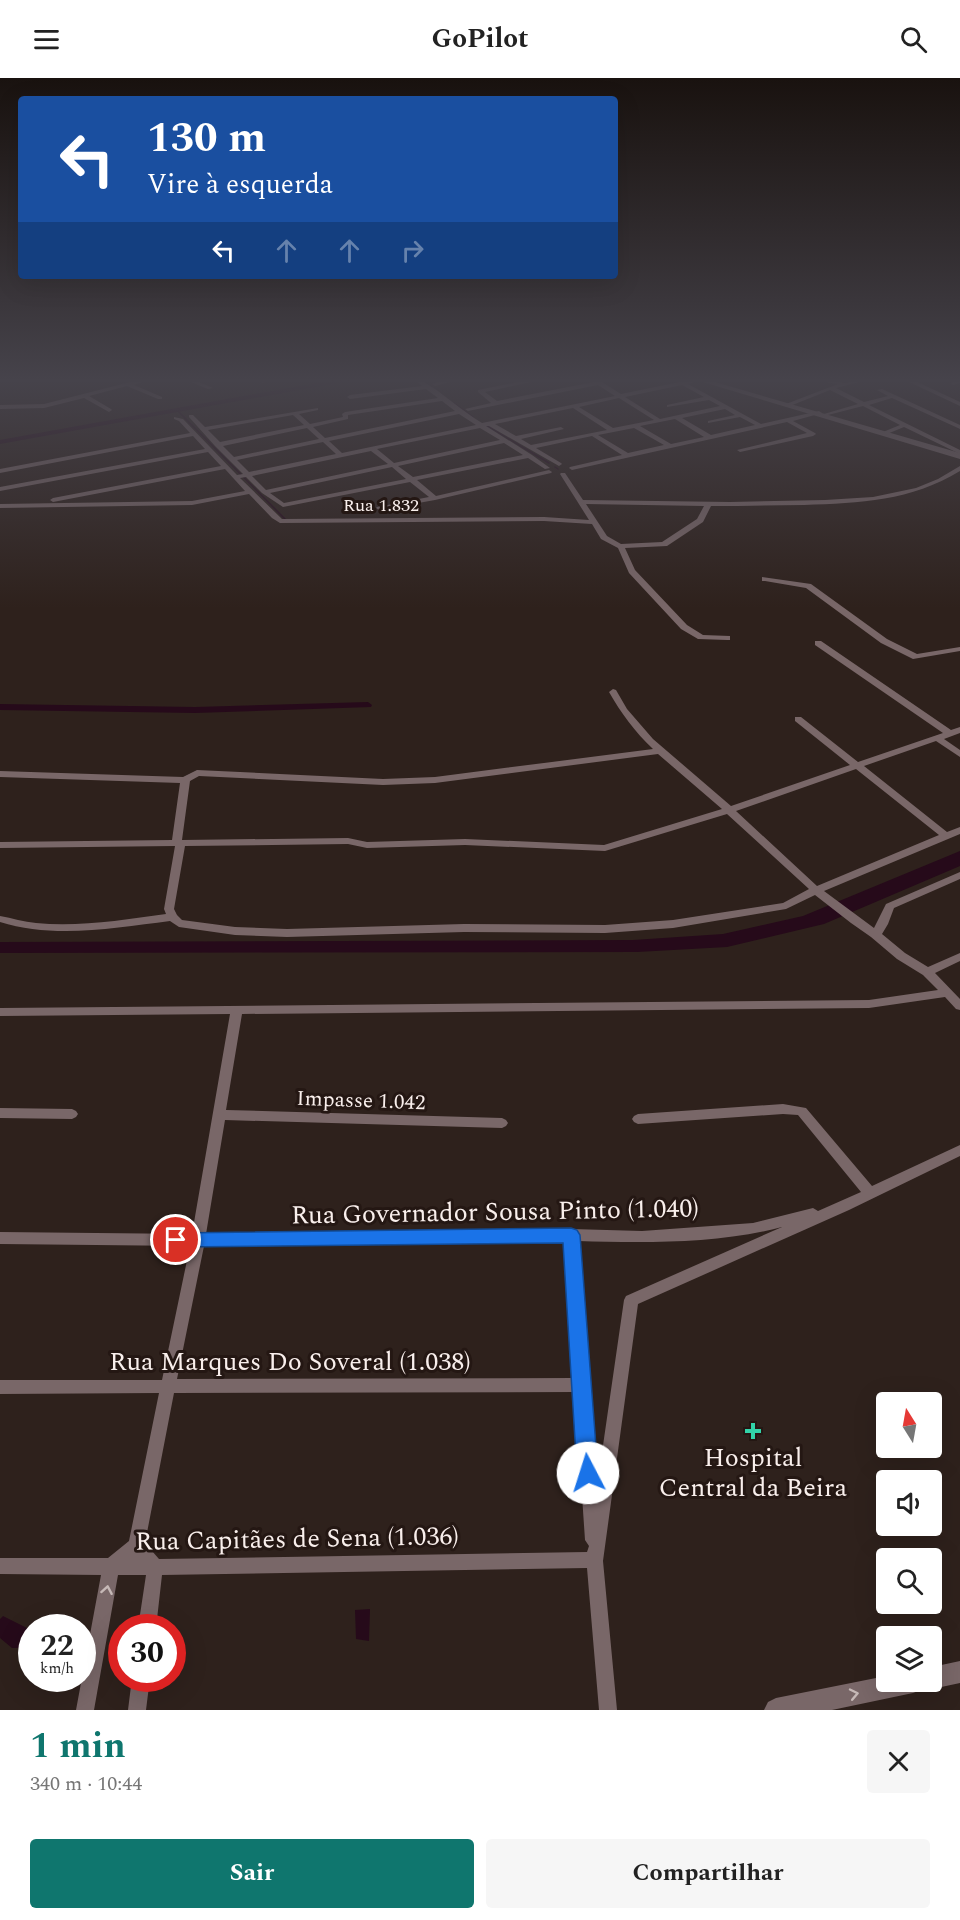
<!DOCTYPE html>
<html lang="pt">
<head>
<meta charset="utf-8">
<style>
	:root { --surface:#fff; --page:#f6f6f6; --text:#222; --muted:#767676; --accent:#0f766e }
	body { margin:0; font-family:Spectral,serif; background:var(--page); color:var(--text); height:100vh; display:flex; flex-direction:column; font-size:22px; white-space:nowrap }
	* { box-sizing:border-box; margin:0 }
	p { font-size:20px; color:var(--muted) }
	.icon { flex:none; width:33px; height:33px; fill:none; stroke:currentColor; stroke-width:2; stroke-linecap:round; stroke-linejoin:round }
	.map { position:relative; height:1632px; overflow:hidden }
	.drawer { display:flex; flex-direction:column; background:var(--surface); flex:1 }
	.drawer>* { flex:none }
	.banner { position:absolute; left:18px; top:18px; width:600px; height:183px; border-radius:6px; box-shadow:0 6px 24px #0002; background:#1a4fa0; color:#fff; overflow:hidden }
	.needle { width:39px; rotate:349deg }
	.fabs { position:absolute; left:876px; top:1314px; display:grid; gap:12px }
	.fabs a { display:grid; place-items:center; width:66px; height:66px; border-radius:6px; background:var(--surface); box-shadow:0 6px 24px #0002; font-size:30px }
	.speed { position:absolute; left:18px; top:1536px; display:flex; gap:12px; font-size:30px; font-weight:700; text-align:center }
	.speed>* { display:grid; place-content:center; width:78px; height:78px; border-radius:50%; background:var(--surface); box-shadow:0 6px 24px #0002; line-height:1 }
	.speed small { font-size:15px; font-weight:400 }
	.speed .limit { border:9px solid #d22; background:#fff; color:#111 }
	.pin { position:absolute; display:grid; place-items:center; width:51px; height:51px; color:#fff; margin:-26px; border:3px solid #fff; border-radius:50%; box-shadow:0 2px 6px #0007 }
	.me { position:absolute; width:66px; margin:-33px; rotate:355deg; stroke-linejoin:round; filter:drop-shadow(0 0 4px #0008) }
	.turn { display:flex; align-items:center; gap:21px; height:126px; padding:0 30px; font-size:27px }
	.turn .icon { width:78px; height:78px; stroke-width:2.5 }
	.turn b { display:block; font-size:42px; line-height:51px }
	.lanes { display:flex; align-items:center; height:57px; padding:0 30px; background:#0003; justify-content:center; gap:30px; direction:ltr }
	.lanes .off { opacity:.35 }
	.round { display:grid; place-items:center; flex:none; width:63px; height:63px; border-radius:6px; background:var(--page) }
	.head { display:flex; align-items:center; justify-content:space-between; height:102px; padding:0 30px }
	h1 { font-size:36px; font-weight:700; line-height:45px; color:var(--accent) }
	.cta { display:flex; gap:12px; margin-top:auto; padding:12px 30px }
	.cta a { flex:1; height:69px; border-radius:6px; background:var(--accent); color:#fff; font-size:24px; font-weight:700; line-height:69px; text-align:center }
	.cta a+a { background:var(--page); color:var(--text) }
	header { display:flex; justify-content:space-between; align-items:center; height:78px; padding:0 30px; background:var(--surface); font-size:27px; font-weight:700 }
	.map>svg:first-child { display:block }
	.water { fill:#260a1a }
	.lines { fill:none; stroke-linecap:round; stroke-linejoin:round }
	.stream { stroke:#260a1a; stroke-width:1.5 }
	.canal { fill:#260a1a; fill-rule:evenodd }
	.minor { fill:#796768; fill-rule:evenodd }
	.tertiary { fill:#796768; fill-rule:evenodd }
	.oneway { stroke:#c6b9b7 }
	.route { fill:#1a73e8; stroke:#114b97; stroke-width:1.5 }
	.poi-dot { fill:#32d4a9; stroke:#241713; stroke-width:2 }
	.labels { text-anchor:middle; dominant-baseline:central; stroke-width:6; stroke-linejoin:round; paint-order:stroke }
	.far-street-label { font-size:18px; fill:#f9efec; stroke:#241713 }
	.street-label { font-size:21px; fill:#f9efec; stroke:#241713 }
	.near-street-label { font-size:26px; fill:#f9efec; stroke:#241713 }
	.near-poi-label { font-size:26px; fill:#f9efec; stroke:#241713 }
</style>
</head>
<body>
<header><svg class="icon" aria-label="menu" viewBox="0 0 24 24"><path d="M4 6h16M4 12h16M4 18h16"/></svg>GoPilot<svg class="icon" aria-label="search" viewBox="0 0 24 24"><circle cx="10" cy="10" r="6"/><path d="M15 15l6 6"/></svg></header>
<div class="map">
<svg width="960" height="1632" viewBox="0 0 960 1632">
	<rect width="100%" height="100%" fill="#2e211c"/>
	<path class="water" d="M333,302H355L0,366V362Z
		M960,773V788L824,846L727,869L637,874L0,875V864L633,862L723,856L803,838Z
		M370,1531L369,1563L356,1561L355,1532Z
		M3,1538L27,1550L29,1561L23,1570H12L0,1560V1541Z"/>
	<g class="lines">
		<path class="stream" d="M422,302L437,313
			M454,325L473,339
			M178,333L285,441
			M484,346L549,385
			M555,389L558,391"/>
		<path class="canal" d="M368,624L372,627L371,629L195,635L0,632V626L195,629Z"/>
		<path class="minor" d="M138,302H148L134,307L162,319V321H158L127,308L89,318L111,331L112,332L109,334L84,320L44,330L0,331V327L44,326Z
			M186,302H194L213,310L208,311Z
			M257,302H265L266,303L263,305Z
			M415,302C420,302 420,301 424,304C443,315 462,333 482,345L615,318L598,307L468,333L465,331L491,325L478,314V312L528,302H540L485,314L497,323L594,304L591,302L602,304L621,316L689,302H700L688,306L761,346L819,333L822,335L793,343L815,355L816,356L813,358L740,374L737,372L807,355L787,344L572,392L569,390L570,389L622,377L592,358L536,370L561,385L562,386L559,388L489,348H486L532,377L550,390L545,391L528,380L417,402L436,418L549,392L552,394L551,395L435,422L379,432L376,430L377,429L429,419L410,404L283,429L262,415L246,399L240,400L282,441L544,439L589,442L560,396L561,395H565L583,422L730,424L825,422L873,419L916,410L938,401L960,388V393C911,423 860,425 804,427C773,427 742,428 711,428L703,444L667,468L625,470L635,492L687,547L703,557L730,558V562H727L698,561L681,551L629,495L618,470L601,461L592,446L544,443L280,445L272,440L249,416L192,427L0,430V426L192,423L245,413L225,391L53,424L50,422L53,420L221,388L208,374L0,413V409L205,371L193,358L0,395V391L190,355L179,343L174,341V339L183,341L237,397L243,396L215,368L189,339V337H193L205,349L318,330V332L299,336L310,346L343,339L342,336L345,334L438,320L426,311L350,321L347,319L350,317L422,308ZM682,307L704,319L667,327V329L709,322L720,328L660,341L625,319ZM619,320L654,342L613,350L579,329ZM442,323L455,333L325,360L313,349L348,341V337ZM573,330L607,352L531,367L521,361L564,351L561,349L516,358L495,346ZM725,331L735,337L708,343V345L740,339L755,347L711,357L682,340ZM459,336L476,347L342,375L329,363ZM293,337L304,347L220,364L208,352ZM675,341L704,359L671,366L640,348ZM307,350L319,361L234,379L223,368ZM480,350L500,362L394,385L377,371ZM634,350L664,367L628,375L598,357ZM323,364L336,376L249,394L237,382ZM504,365L523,377L413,399L398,388ZM371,373L388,386L266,412L252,398ZM392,389L406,401L284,425L270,415ZM586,426L704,428L697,441L662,464L621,466L607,458Z
			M446,302H457L435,308L432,306Z
			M814,302H830L844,305L867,302L836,310L864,324L888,318L877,312L882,311L960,347V351L958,350L892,320L869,327L960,372V376L904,349L887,356H883V354L900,347L863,328L824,338V336L858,326L830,312L790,328H786V326L838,306Z
			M905,302H913L960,324V328Z
			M957,302H960V305L953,307L950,305Z
			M762,499L811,506L887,561L917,576L960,569V573L913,581L881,565L806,510L765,503H762Z
			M815,563H821L951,652L960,649V655L944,661L960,672V679L936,663L864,688L947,754L960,749V756L824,813L874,850L886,826L960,794V801L894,830L888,846L882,856L905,875L928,889L960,875V883L935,895L960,921V932L956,931L945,919L869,930L242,936L226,1032L502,1040L506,1042L508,1045L506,1048L502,1050L225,1042L206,1156L571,1151L642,1153L753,1145L813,1130L818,1133L861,1114L798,1037L783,1036L638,1046L634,1044L632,1041L634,1038L638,1036L783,1026L806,1030L872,1108L960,1067V1078L849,1132L638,1226L603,1483L617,1632H599L587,1490L162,1497L156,1550H138L146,1497H118L94,1632H76L101,1497L0,1496V1480H108L129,1463L159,1315L0,1316V1302H162L190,1168L0,1166V1154L192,1156L230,936L0,938V930L869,922L938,912L923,897L897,881L871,859L851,845L815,817L786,831L673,850L605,855L464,854L287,859L235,857L179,849L170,843C115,850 54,861 0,844V838C12,840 24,844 36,845C79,849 123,842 166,836L164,831L175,768L0,770V764L172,762L180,705L0,699V693L183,699L197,692L383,701L435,699L653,671C635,654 621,635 609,614L613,611L616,612L627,631L653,661L731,728L850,687L795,643V639H801L858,684L943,655L815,567ZM658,676L722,731L604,767L465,761L367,764L348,760L182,762L190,703L199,698L383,707L435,705ZM856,691L939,757L817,808L736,733ZM727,736L809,811L783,825L673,842L605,847L464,846L287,851L235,849L182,842L177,837L174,831L185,768L348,766L367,770L465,767L605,773ZM782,1149L626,1218L624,1222L597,1409L578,1163C644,1165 717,1166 782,1149ZM565,1163L574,1300L177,1301L204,1168ZM575,1314L585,1462L589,1468L587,1474L159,1481L145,1465L174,1315Z
			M0,1030L72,1031L76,1033L78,1036L76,1039L72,1041L0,1040Z
			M132,1600H150L146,1632H128Z"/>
		<path class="tertiary" d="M696,302H708L960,375V381Z
			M960,1583V1605L932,1611L923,1607L921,1612L913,1615L832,1632H764L768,1624L776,1620L886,1598V1604H932V1589Z"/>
	</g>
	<defs><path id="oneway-chevron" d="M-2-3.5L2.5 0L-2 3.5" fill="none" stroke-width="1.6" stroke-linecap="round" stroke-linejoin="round" transform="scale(1.5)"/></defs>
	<g class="oneway">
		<use href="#oneway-chevron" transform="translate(107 1512) rotate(-80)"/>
		<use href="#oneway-chevron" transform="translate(854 1616) rotate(-12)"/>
	</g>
	<linearGradient id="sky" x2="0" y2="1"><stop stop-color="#19120f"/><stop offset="0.57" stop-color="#46434b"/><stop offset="1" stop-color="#46434b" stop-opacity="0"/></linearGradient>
	<rect width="960" height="530" fill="url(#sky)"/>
	<path class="route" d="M571,1150L577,1152L580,1157L598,1395L595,1402L588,1405L580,1402L577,1395L563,1165L176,1169L170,1167L167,1162L170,1157L176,1155Z"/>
	<path class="poi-dot" d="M750 1344h6v6h6v6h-6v6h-6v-6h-6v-6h6z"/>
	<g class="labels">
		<g class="far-street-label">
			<text x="381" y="427">Rua 1.832</text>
		</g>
		<g class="street-label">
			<text transform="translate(361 1023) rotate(2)">Impasse 1.042</text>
		</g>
		<g class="near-street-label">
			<text transform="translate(495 1134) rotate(-1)">Rua Governador Sousa Pinto (1.040)</text>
			<text x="290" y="1284">Rua Marques Do Soveral (1.038)</text>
			<text transform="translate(297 1461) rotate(-1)">Rua Capitães de Sena (1.036)</text>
		</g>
		<g class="near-poi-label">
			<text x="753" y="1380">Hospital<tspan x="753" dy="30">Central da Beira</tspan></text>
		</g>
	</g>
</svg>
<div class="fabs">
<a><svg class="needle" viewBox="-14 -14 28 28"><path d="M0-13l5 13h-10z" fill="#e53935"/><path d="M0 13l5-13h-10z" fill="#767676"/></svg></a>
<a><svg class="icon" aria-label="sound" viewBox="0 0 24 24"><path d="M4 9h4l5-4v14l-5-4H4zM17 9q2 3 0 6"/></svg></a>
<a><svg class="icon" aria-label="search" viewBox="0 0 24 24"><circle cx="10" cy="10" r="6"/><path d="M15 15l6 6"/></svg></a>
<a><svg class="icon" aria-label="layers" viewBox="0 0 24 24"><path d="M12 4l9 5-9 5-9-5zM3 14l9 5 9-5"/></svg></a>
</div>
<div class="speed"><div>22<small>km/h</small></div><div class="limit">30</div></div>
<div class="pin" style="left:176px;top:1162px;background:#d93025"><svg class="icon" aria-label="arrive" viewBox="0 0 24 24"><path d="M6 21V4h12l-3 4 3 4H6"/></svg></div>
<svg class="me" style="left:588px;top:1395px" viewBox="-20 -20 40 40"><circle r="19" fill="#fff"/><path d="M0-13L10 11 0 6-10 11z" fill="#1a73e8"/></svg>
<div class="banner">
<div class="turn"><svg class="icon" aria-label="left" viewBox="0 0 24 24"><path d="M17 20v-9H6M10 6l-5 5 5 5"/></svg><div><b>130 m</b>Vire à esquerda</div></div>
<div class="lanes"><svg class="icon" aria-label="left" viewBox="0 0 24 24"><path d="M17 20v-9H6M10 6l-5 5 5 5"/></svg><svg class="icon off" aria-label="ahead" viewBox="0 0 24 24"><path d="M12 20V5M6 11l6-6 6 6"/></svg><svg class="icon off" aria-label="ahead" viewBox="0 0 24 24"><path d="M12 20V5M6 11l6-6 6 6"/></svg><svg class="icon off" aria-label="right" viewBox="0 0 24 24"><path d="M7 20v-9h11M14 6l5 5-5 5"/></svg></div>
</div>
</div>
<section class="drawer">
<div class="head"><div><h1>1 min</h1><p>340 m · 10:44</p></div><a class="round"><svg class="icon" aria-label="close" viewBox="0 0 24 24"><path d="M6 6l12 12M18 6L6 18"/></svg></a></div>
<div class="cta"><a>Sair</a><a>Compartilhar</a></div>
</section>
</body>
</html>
